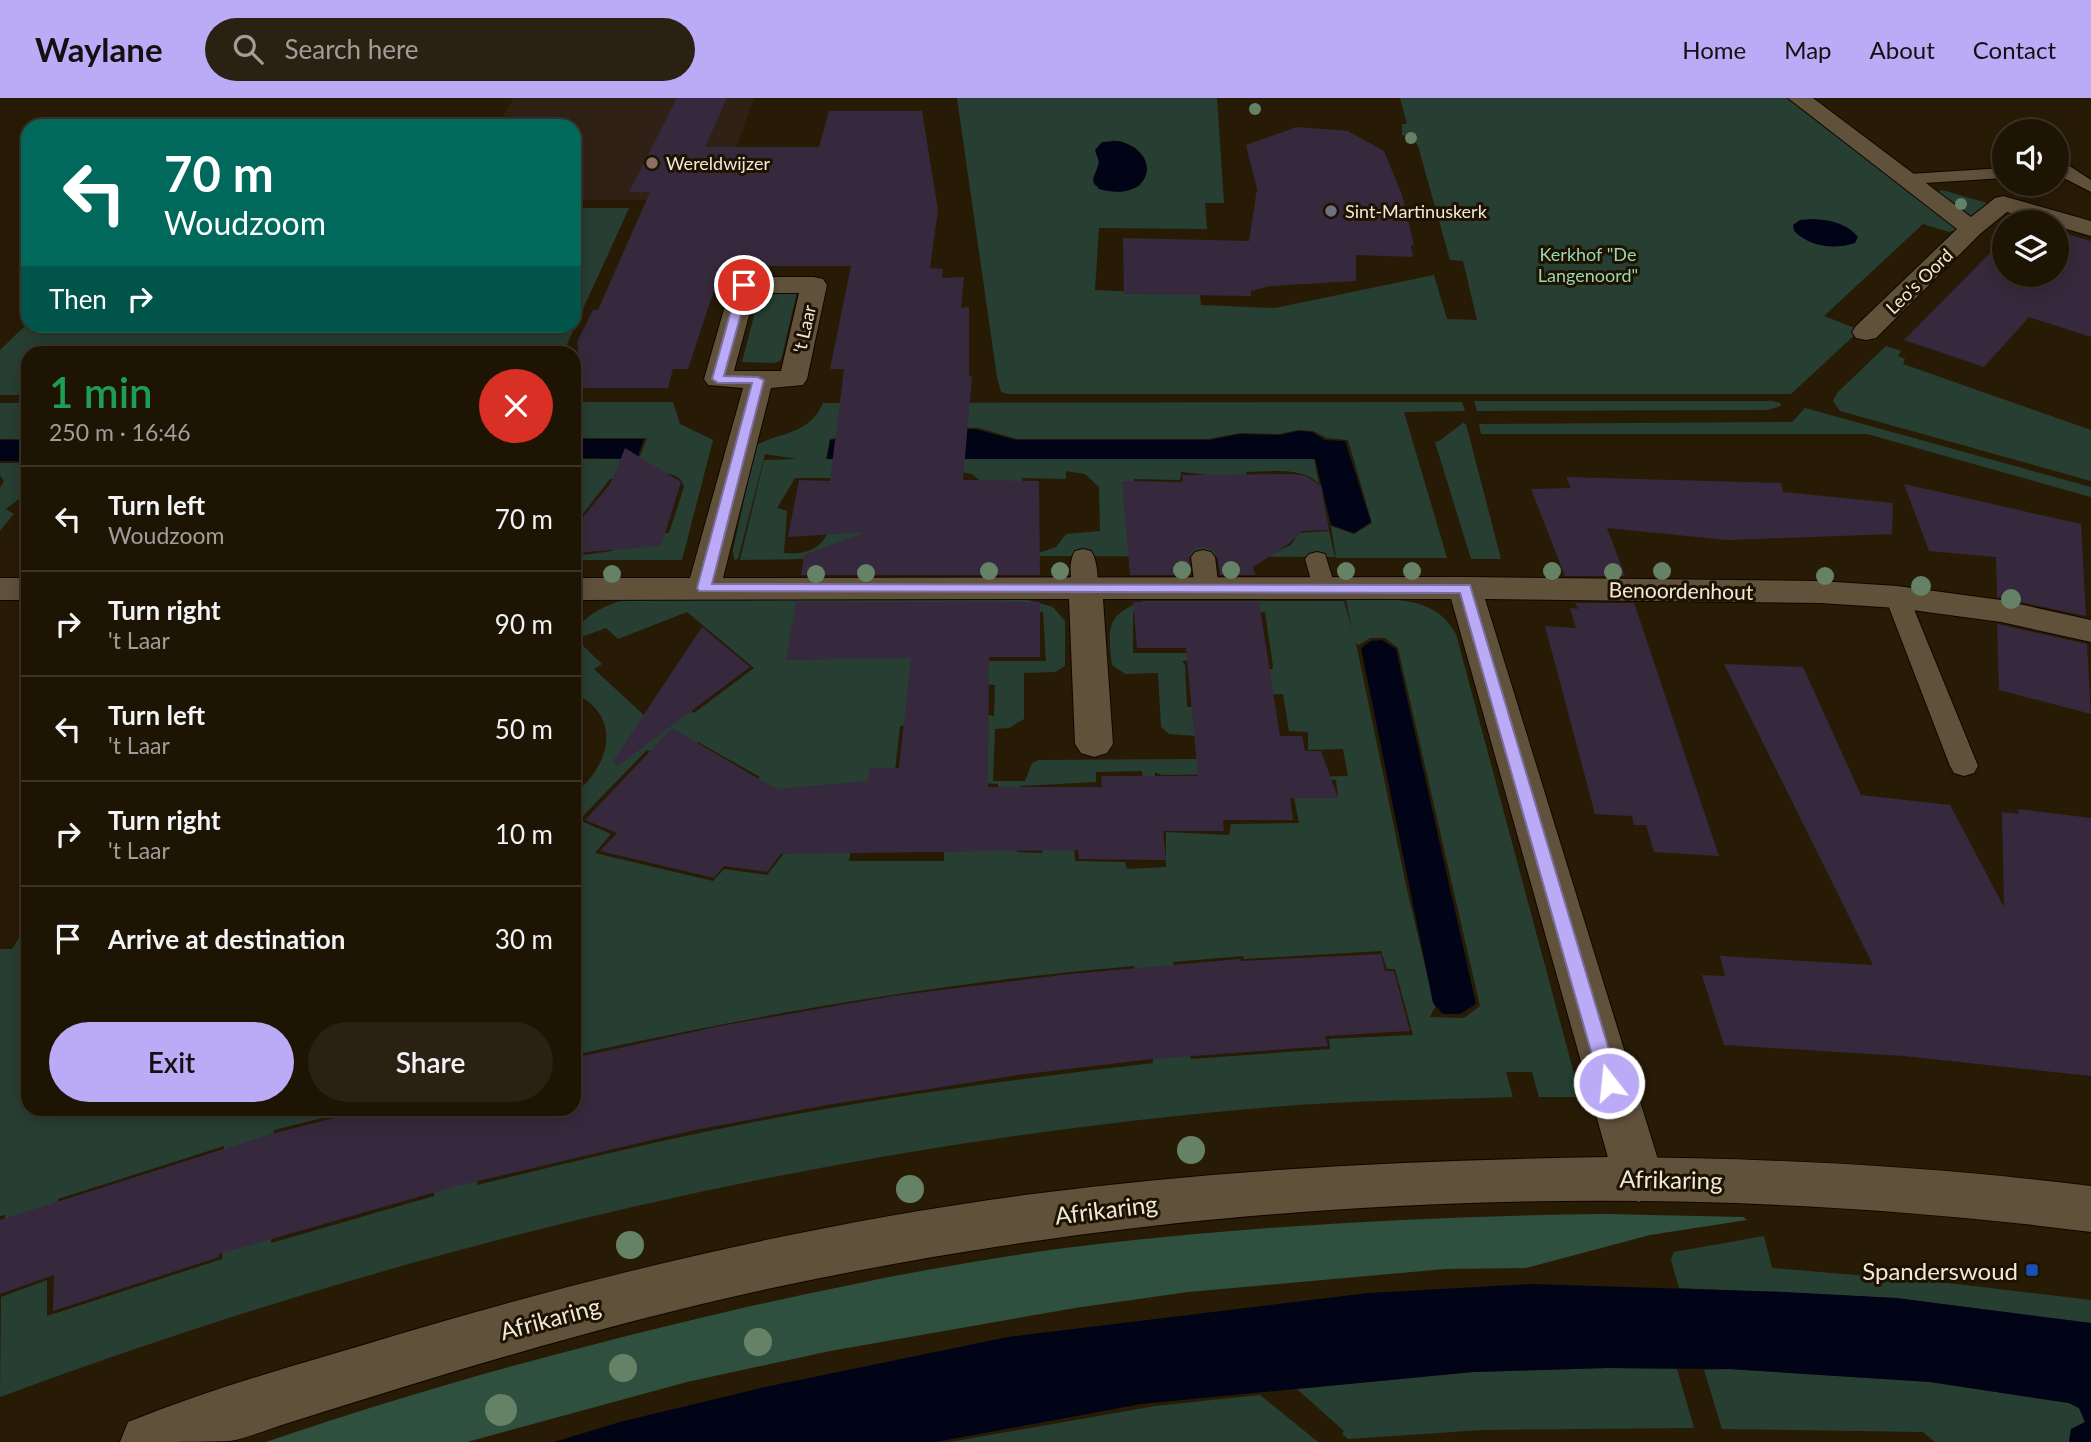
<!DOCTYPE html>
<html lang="en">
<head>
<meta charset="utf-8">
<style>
	:root { --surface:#1e1404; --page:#2b2113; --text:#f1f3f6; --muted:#a19e9a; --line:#3c3326; --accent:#bbaaf6 }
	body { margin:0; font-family:Lato,sans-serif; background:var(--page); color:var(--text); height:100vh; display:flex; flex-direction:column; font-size:26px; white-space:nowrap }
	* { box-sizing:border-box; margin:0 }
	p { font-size:23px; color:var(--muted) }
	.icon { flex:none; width:38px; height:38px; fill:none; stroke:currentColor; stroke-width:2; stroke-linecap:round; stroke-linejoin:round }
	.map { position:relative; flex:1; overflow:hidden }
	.sheet { position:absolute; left:21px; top:248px; width:560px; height:770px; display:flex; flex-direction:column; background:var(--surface); border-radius:21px; box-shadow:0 4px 18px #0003,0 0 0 2px var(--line) }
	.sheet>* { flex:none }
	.top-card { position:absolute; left:21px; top:21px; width:560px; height:214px; border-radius:21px; box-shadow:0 4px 18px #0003,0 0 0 2px var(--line); background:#00695c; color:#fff; overflow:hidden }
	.tools { position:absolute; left:1992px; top:21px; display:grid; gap:14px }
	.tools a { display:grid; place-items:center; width:77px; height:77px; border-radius:50%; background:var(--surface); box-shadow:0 4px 18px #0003,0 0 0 2px var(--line); font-size:35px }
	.pin { position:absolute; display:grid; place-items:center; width:60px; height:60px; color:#fff; margin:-30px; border:4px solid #fff; border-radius:50%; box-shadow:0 2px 7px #0007 }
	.me { position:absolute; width:77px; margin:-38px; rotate:344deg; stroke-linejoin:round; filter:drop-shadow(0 0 5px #0008) }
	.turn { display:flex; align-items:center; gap:24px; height:147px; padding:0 28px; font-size:32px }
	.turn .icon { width:91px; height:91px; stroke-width:2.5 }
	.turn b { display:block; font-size:49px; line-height:60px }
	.then { display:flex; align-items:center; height:66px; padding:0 28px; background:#0003; gap:14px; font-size:26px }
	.round { display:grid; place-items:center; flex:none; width:74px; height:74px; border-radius:37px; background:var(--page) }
	.overview { display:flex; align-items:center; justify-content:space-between; height:119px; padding:0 28px }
	h1 { font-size:42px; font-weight:600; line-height:52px; color:#1e9e55 }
	.action { display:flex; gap:14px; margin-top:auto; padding:14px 28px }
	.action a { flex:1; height:80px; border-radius:42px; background:var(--accent); color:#111; font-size:28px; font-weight:600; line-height:80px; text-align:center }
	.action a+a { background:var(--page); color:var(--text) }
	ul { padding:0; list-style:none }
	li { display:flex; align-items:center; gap:21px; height:105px; padding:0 28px; border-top:2px solid var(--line) }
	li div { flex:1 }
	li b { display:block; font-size:26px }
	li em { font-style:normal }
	header { display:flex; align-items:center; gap:42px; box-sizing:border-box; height:98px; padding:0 35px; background:var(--accent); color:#111 }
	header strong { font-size:33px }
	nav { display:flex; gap:38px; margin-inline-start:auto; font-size:24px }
	.search { width:490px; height:63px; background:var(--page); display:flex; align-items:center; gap:18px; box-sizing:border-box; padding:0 24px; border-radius:38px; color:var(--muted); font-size:26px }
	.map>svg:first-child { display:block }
	.education { fill:#302116 }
	.green { fill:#273f33; fill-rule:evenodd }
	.forest { fill:#2f503f }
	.water { fill:#000416 }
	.building { fill:#36293d }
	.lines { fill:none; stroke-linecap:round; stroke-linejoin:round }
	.service-casing { stroke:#100500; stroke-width:2 }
	.minor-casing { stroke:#100500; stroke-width:2 }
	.tertiary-casing { stroke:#100500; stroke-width:2 }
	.service { fill:#60513b; fill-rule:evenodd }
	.minor { fill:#60513b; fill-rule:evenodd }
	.tertiary { fill:#60513b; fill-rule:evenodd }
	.tree { fill:#668266 }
	.route { fill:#bbaaf6; stroke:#7a6ea0; stroke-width:2 }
	.education-dot { fill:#8d6e63; stroke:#1e1200; stroke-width:2.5 }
	.worship-dot { fill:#6b7280; stroke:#1e1200; stroke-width:2.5 }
	.transit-dot { fill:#1a4fb4; stroke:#1e1200; stroke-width:2.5 }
	.labels { text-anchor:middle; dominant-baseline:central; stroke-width:6; stroke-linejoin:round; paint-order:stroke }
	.far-poi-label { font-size:18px; fill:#f0e8db; stroke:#1e1200; text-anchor:start }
	.far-park-label { font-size:18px; fill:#98d7b5; stroke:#1e1200 }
	.far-street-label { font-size:18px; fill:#f0e8db; stroke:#1e1200 }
	.street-label { font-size:21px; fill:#f0e8db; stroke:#1e1200 }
	.near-street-label { font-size:24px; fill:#f0e8db; stroke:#1e1200 }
	.near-poi-label { font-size:24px; fill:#f0e8db; stroke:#1e1200; text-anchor:end }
</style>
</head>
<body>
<header>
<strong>Waylane</strong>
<div class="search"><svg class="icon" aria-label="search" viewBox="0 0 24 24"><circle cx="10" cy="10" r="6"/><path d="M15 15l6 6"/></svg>Search here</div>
<nav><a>Home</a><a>Map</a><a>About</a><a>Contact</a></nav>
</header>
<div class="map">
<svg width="2091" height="1344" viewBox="0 0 2091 1344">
	<rect width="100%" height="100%" fill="#281b06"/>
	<path class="education" d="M514,0H754L717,102H574V28H496Z"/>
	<path class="green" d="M957,0H1217L1224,105H1205L1207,131L1099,130L1095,192L1200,197L1201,207L1275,210L1434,177L1447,221L1477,222L1463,163L1450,162L1418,48L1412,39L1402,37V26H1407L1400,0H1787L1959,131L1949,134L1923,126L1824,218L1860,232L1791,296H1007L1001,294L997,279ZM1112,42L1136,50L1146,68L1140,88C1125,95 1108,96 1094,87L1093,79Z
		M1942,92L1987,105L1971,118L1938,94Z
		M574,110H629L563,255L28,256V297H0V252L28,225V228H574Z
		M797,194L781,262L775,265L742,264L760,195Z
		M1886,248L1901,253L1898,258L1905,261L1903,266L2091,332V383L1840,313L1833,303L1837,295Z
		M1474,303H1772L1780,305L1781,308L1767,312L1477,313Z
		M574,304H673L680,326L713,342L682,462H574V444L587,445L583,457L612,453L634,437L669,435L684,389C681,378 673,376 663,375L653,381H610L582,417L574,418V361H639L647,340H574Z
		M1462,304L1465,313L1404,314L1447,460H1336L1331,428L1354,436L1372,425L1348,342L1327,340L1313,333L1298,332L1279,336L1240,335L1209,341H1017L979,330L946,329L879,332L830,341L826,361H1314L1319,386C1303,368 1268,374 1246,374L1247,381L1181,374L1180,382L1134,381L1127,410L1180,445L1275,454L1291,447L1299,435L1329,433L1335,459L978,458L740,462L764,362L797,361L765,356L738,461L734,462L733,452L756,347C782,334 810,336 823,305ZM1066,373L1085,376L1099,389L1100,433L1066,436L1056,449L1035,456L1022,380L1066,381ZM960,374L972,376L982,384L901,457ZM795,380H838C832,418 836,460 784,455L787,413L777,410Z
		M0,305H28V341H0Z
		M1805,310L2091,389V399L1867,336H1481L1479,326L1792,324Z
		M1463,325L1466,326L1501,461H1471L1435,344L1439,343Z
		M0,365H28V394L6,411L14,416L0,433V390L4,383L0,377Z
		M624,502H1028L1053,509L1065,523V568L1055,574L1024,575V621L1009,630L995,631L993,683H1025L1032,665L1039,662L1196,661L1197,638L1169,636L1161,629L1158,575L1125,576L1112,567C1108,531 1105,517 1143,503H1344L1352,531L1346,502C1387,502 1433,494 1456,536L1576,983L1578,999H1539L1532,974H1506L1513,999C1433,1002 1352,1002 1272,1009C836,1045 410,1147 0,1299L1,1199L47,1182V1218L222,1161L224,1124L271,1111V1145L434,1098L435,1056L475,1047L477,1087C556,1068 635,1048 714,1032C859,1002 1006,982 1153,965L1149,934L1185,931L1191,961L1330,951L1329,941L1413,937L1395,871H1387L1381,853L1244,861L1243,858L1173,864L1176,884L1138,888L1134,868C945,884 759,916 574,957V696C611,667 623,618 574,595V533C589,516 602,508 624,502ZM979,510L1043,514L1046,563H983L982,586L995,587L994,618L979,615L973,672H895L900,628L914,627ZM687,514L754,570L694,615L680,603L648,621L594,571L602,566L576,541L606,530L618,541ZM1133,514H1265L1273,568L1272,571H1260L1264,597L1283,596L1289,633L1308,634V652L1343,651L1348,678L1313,679L1314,681L1336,682L1338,699H1306L1291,684L1299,725L1231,726L1229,737L1166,734V769L1127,771L1125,764L1075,763L1074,747H1044L1042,755L1017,754L1016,746L944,751V763H849L861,694L958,684L998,686V697L1020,698V688L1096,684V674L1142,673L1143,684H1155V674L1162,677L1247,676L1200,609H1187L1185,567L1182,563L1195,562L1194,555H1133ZM1370,540H1385L1398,550L1480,908L1464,920L1430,919L1435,909L1407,792L1356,545L1359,547ZM698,644L760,679L749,692L788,750L767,777L724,771L713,783L595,755L611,736L579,722L647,652L678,665Z
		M28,826V1012H354L274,1032L271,1056L224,1069V1048L58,1101L56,1122L4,1140L5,1117L0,1118V851H12Z
		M1764,1138L1772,1170L1939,1184L2091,1202V1225L1896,1200L1679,1190L1671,1162L1674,1154Z
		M1607,1270L1677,1271L1694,1330L1482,1332L1348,1341L1342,1336L1344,1333L1297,1291L1473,1274Z
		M1729,1271L1930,1284L2069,1305L2079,1310L2085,1324L2071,1331L2069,1344H1935L1923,1334L1722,1331L1704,1272Z
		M1260,1297L1318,1344H950L1155,1308Z"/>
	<path class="forest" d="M1605,1116L1743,1119L1747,1122L1650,1137L1526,1170L1445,1171L1188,1194L1075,1210L830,1253L687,1284L467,1344H266C420,1291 576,1249 734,1212C854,1185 976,1160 1098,1146C1266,1127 1435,1118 1605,1116Z"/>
	<path class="water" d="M1119,43C1166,56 1150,106 1099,91L1093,83L1099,64L1095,52L1102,44Z
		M1813,121C1830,122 1847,125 1858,139L1855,145C1834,152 1810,149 1794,133L1793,127L1800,122Z
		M946,331H975L1016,342H1209L1240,336L1280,337L1298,333L1312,334L1325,342L1345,343L1371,424L1354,435L1331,427L1315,361H827L830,342L858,337Z
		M574,341H644L637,361L574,360Z
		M0,342H28V363H0Z
		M1382,542L1396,551L1476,906L1460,916H1443L1433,905L1361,550L1371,543Z
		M1531,1186L1785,1194L1896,1200L2091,1225V1344H2069L2071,1331L2085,1324L2079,1310L2069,1305L1930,1284L1729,1271L1607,1270L1473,1274L1141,1306L936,1344H554L620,1324L765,1289L1008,1239L1368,1195Z"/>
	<path class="building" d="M677,0H727L705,49H819L829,13H922L938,112L930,170L943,171L942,180L964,179L961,210L969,209V278H972L963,382L1039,383L1040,477H801L804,457L866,434L788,439L799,382L830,383L844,271H830L851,168H722L688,271H673L668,290H583L577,244L593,212H598L650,94H629Z
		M1297,29L1348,33L1384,53L1402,97L1414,147H1411L1413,159L1356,157V183L1270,188L1251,193V198L1124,196L1123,140L1249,143L1257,91L1246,47Z
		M2056,133L2091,143V239L2029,219L1984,269L1904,242L2004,141V177H2056Z
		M625,350L681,384L661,448L574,455V430L610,386Z
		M1294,376L1306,378L1321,388L1329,432L1303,433L1287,447L1253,469L1255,477H1220L1217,457L1212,451L1202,449L1194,451L1189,457L1191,477H1130L1122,383L1183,384L1182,377Z
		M1566,379L1781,385L1783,394L1893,405L1892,436L1727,442L1607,430L1625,478H1565L1531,391L1571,390Z
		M1904,386L2081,426L2086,518L1997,499L1996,459L1929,453Z
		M796,504H1040V559H989L988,689H1102L1101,678H1198L1186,550H1137L1133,504H1259L1280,638H1302L1305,653H1321L1338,700H1290L1293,722H1223L1224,733H1163L1166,762L1079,761L1078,752L781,756L767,774L724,768L714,780L600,753L617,735L585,722L672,630L776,691L868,683L869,670H899L911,560L786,562Z
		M1575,505H1634L1719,758L1654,754L1646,727H1634L1632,718L1595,716L1545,528L1576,530L1570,510L1578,511Z
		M1997,526L2087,546L2091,616L1999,592Z
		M702,529L750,569L618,668L613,663Z
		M1724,566L1803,569L1861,697L1950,707L2004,809L2002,714L2019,716L2017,711L2091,720V978L1904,958L1724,947L1702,877L1725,878L1720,858L1873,867Z
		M1381,856L1385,873H1394L1410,933L1325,938L1328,948L1152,961L1018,977L827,1007L690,1033L453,1089L219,1156V1159L53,1213L54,1177L0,1196V1122L271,1036L365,1012H574V960L720,928L893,898L1070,876L1240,861L1241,863Z"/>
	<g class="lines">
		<defs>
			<path id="service" d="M2056,66L2068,67L2091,82V94L2056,76Z
				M2004,70V80L1909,86L1901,81L1909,76Z
				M1083,451L1091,453C1098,463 1100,487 1094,496L1085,499L1076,496C1070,487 1068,463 1075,453Z
				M1203,452L1211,454L1215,459L1219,491L1216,496L1207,499L1198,496L1195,491L1191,459L1195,454Z
				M1317,454L1325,456L1336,491L1333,496L1324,499L1315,496L1305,461L1309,456Z
				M1897,491L1906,493L1909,499L1978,668L1974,675L1964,678L1954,675L1950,668L1885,499L1888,493Z"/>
			<path id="minor" d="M1788,0H1813L1971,119L1995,100L2003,98L2091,123V138L2056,128V124H2042L2007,114L1980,136L1876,240L1866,242L1856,240L1852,234L1856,228L1957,131Z
				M744,179H814L823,181L827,187L807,281L803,287L771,290L723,480L1465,479L1820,483L1897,488L2001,502L2091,522V544L2001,524L1897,510L1820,505L1485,501L1664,1081L1656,1097L1639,1104L1622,1097L1614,1081L1451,501H1103L1113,646L1107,655L1094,659L1081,655L1075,646L1069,501L574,502V480H690L743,290L708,287L704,281L731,187L735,181ZM755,195H799L781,273H734Z
				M0,480H28V502H0Z"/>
			<path id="tertiary" d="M1609,1059C1770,1060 1930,1068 2091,1088V1134C1655,1078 1201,1098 772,1190C651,1216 531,1250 413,1286C371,1299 329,1312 288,1325C269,1331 250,1339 230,1343C202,1344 151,1344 120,1344L128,1324C217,1288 311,1263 403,1235C609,1174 819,1124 1033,1096C1224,1071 1416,1062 1609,1059Z"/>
		</defs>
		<use href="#service" class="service-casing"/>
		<use href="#minor" class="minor-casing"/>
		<use href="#tertiary" class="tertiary-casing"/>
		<use href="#service" class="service"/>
		<use href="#minor" class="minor"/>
		<use href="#tertiary" class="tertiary"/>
	</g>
	<g class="tree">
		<circle cx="1255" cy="11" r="6"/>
		<circle cx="1411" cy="40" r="6"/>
		<circle cx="1961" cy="106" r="6"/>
		<circle cx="1182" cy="472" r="9"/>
		<circle cx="1231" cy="472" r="9"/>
		<circle cx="989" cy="473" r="9"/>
		<circle cx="1060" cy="473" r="9"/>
		<circle cx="1346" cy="473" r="9"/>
		<circle cx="1412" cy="473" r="9"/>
		<circle cx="1552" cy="473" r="9"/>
		<circle cx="1662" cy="473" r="9"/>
		<circle cx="1613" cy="474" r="9"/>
		<circle cx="866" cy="475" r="9"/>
		<circle cx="612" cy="476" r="9"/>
		<circle cx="816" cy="476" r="9"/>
		<circle cx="1825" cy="478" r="9"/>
		<circle cx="1921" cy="488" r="10"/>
		<circle cx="2011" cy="501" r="10"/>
		<circle cx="1191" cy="1052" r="14"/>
		<circle cx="910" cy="1091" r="14"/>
		<circle cx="630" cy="1147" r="14"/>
		<circle cx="758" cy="1244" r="14"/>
		<circle cx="623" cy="1270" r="14"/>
		<circle cx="501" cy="1312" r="16"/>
	</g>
	<path class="route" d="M744,184L749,187L724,278L758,279L764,282L712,486L1470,487L1619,985L1616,991L1609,993L1602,991L1600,985L1460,495L699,493L697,490L752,285H718L712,281L738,187Z"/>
	<circle class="education-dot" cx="652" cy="65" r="7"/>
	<circle class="worship-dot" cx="1331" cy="113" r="7"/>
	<rect class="transit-dot" x="2025" y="1165" width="14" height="14" rx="3.5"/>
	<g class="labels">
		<g class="far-poi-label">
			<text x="666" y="65">Wereldwijzer</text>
			<text x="1345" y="113">Sint-Martinuskerk</text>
		</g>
		<g class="far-park-label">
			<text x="1588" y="156">Kerkhof "De<tspan x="1588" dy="21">Langenoord"</tspan></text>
		</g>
		<g class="far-street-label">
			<text transform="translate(1919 183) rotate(-44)">Leo's Oord</text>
			<text transform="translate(804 231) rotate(-77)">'t Laar</text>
		</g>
		<g class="street-label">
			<text transform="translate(1681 492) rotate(1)">Benoordenhout</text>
		</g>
		<g class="near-street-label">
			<text transform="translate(1671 1081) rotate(1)">Afrikaring</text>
			<text transform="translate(1106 1111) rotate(-7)">Afrikaring</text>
			<text transform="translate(550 1220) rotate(-15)">Afrikaring</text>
		</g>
		<g class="near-poi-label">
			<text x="2018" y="1172">Spanderswoud</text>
		</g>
	</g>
</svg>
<div class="tools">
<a><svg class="icon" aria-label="sound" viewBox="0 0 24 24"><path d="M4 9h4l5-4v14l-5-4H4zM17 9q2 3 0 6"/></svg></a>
<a><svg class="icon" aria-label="layers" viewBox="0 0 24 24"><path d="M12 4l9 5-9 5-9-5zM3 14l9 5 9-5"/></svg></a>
</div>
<div class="pin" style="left:744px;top:187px;background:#d93025"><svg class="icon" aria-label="arrive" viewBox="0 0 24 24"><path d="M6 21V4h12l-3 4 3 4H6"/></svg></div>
<svg class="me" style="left:1609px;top:985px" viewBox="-20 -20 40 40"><circle r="17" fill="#bbaaf6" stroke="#fff" stroke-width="3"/><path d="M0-11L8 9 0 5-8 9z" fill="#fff"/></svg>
<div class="top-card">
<div class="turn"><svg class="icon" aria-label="left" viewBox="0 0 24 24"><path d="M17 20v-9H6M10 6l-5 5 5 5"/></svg><div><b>70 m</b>Woudzoom</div></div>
<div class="then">Then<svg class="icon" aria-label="right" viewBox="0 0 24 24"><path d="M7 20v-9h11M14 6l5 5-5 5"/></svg></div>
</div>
<section class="sheet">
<div class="overview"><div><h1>1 min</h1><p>250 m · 16:46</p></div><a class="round" style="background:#d93025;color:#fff"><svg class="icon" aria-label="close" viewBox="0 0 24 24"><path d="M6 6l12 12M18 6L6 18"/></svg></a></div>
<ul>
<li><svg class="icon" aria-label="left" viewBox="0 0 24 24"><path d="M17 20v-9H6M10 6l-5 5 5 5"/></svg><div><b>Turn left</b><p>Woudzoom</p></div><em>70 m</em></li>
<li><svg class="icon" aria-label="right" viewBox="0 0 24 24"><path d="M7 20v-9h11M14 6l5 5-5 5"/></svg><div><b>Turn right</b><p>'t Laar</p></div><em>90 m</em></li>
<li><svg class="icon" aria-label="left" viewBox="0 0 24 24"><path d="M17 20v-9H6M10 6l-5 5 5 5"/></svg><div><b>Turn left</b><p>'t Laar</p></div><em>50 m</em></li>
<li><svg class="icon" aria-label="right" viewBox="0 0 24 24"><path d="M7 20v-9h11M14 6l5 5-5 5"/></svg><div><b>Turn right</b><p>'t Laar</p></div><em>10 m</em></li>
<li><svg class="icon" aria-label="arrive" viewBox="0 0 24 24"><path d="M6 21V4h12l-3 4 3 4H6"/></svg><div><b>Arrive at destination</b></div><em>30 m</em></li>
</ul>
<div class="action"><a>Exit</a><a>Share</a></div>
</section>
</div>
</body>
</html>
